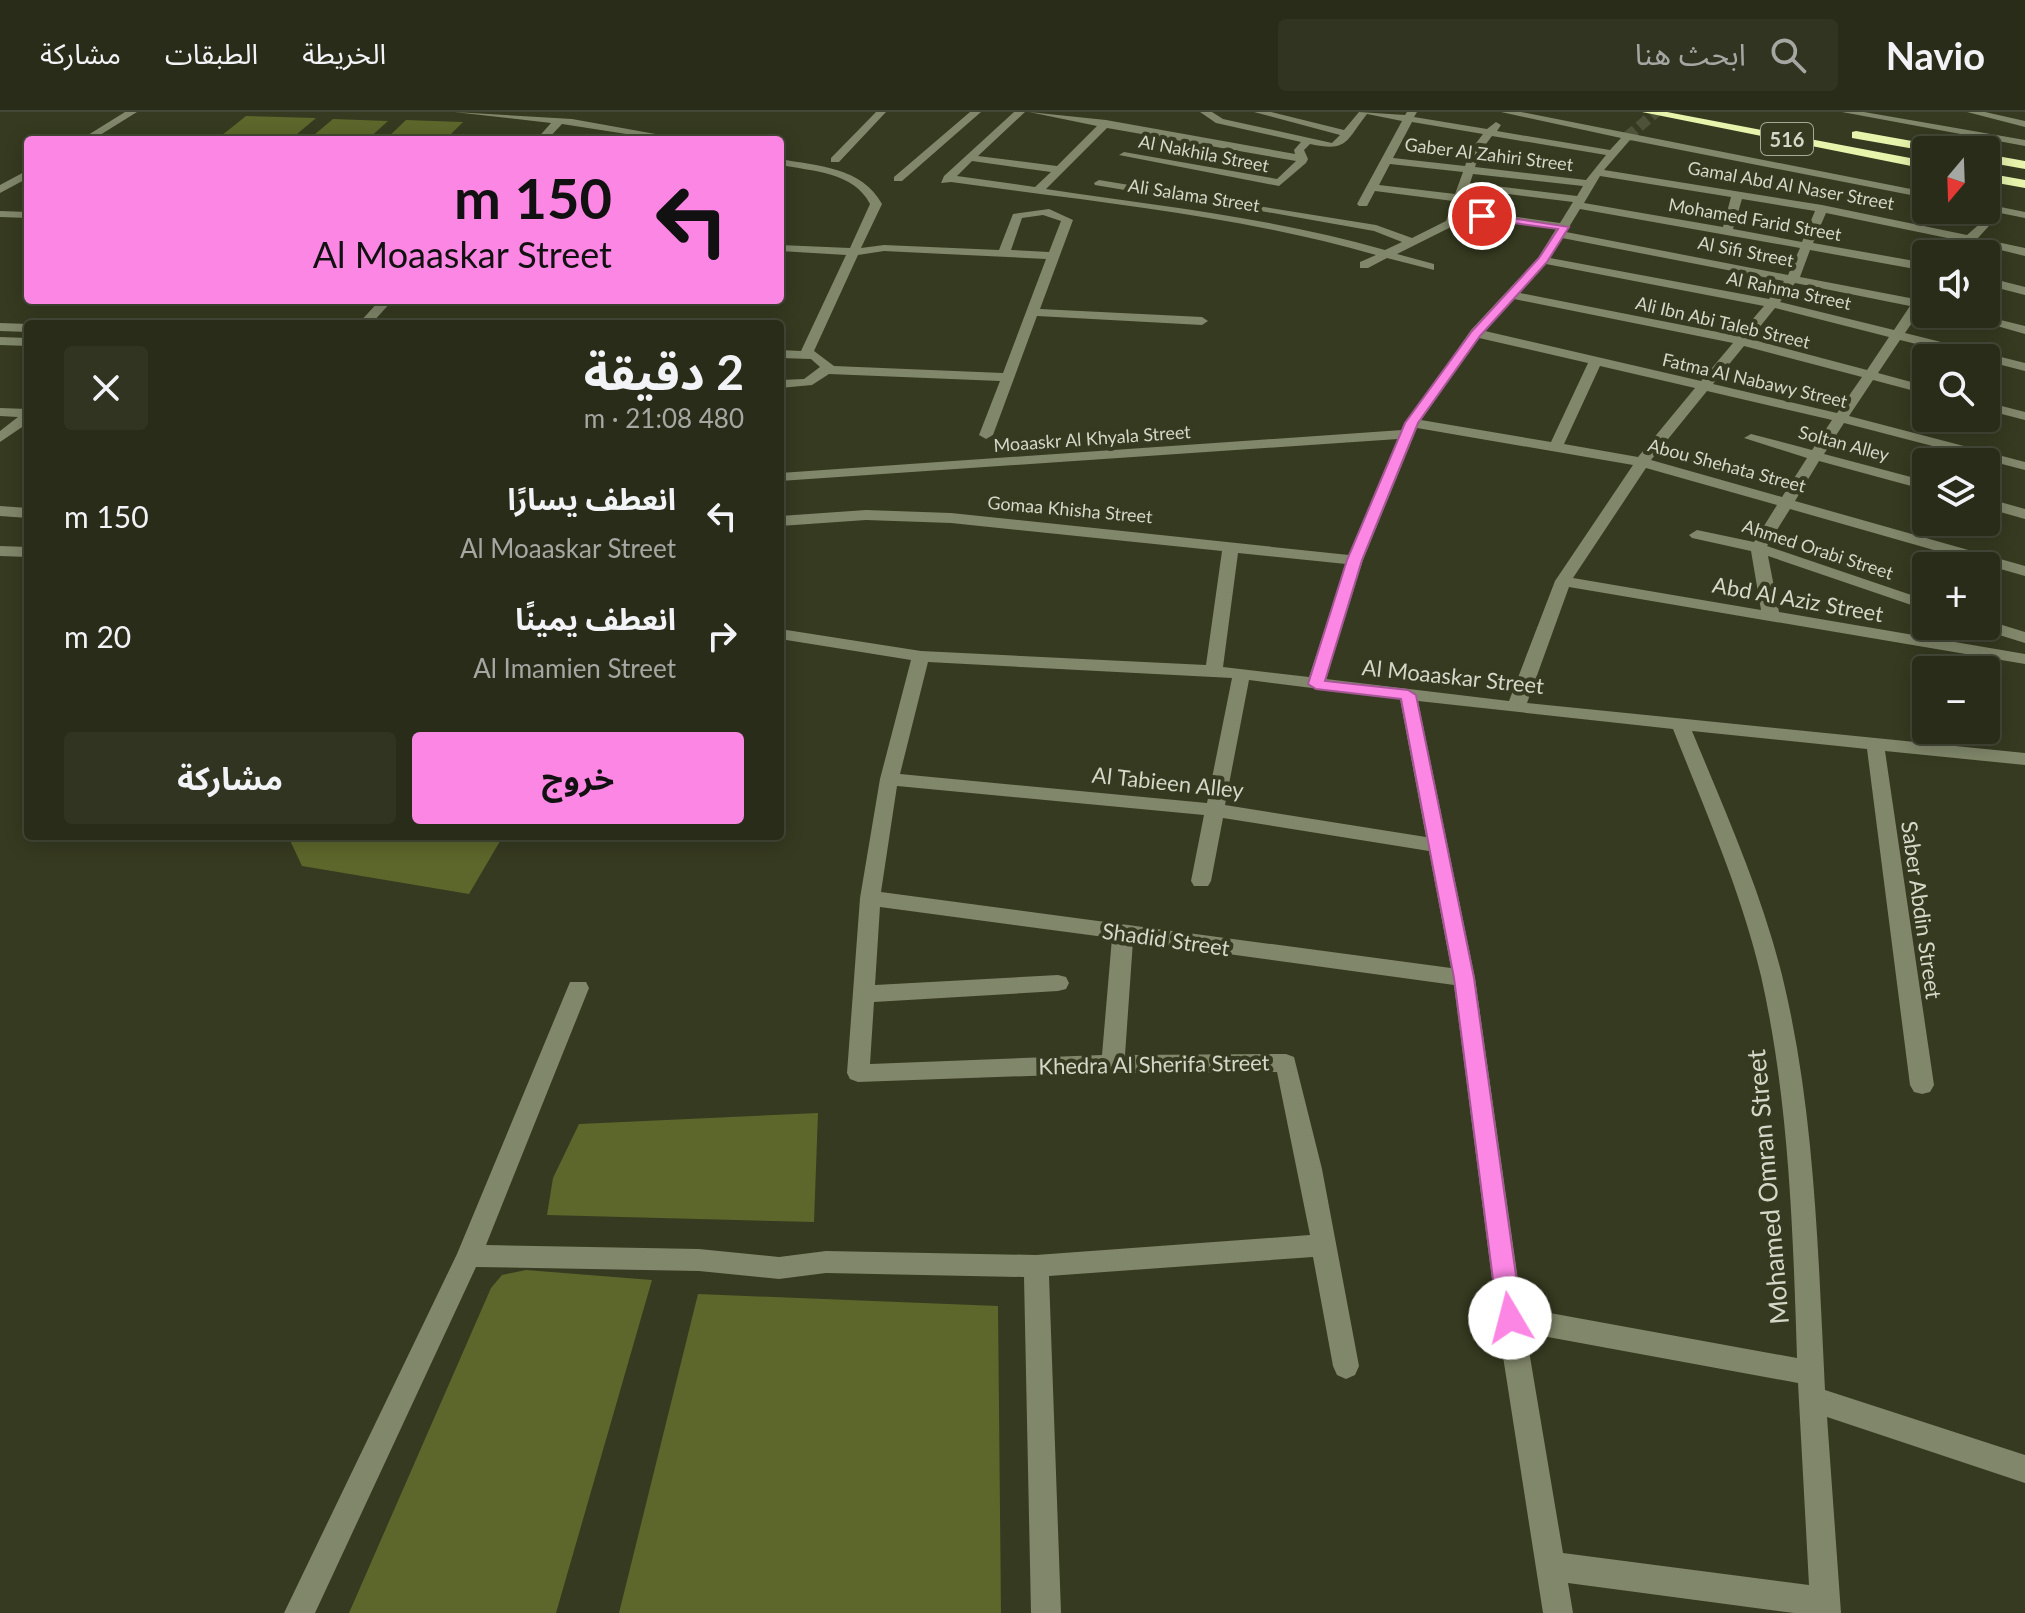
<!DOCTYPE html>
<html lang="ar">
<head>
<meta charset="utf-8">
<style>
	:root { --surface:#282c18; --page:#303421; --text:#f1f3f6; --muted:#a5a7a2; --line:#444837; --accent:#fc86e4 }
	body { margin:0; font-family:Lato,"Noto Sans Arabic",sans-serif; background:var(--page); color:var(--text); direction:rtl; height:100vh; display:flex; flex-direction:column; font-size:30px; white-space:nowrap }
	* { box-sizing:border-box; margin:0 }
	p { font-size:26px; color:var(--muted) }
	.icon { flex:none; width:44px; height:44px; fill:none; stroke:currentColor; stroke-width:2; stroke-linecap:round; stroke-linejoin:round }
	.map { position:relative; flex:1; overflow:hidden; direction:ltr }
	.side { position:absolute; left:24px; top:208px; width:760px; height:520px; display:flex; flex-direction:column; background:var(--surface); border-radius:8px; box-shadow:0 4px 20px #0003,0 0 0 2px var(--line); direction:rtl }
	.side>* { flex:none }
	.top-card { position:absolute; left:24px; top:24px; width:760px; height:168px; border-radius:8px; box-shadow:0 4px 20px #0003,0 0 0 2px var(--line); direction:rtl; background:#fc86e4; color:#111; overflow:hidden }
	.needle { width:52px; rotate:199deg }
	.buttons { position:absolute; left:1912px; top:24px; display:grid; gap:16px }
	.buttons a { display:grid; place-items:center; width:88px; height:88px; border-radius:8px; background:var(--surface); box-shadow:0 4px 20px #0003,0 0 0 2px var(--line); font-size:40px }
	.pin { position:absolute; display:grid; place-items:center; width:68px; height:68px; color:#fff; margin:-34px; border:4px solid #fff; border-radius:50%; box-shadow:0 2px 8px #0007 }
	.me { position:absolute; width:88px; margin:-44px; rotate:352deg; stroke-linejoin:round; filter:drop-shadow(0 0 6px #0008) }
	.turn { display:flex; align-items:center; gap:28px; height:168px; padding:0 40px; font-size:36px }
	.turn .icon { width:104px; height:104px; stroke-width:2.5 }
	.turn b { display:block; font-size:56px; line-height:68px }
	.round { display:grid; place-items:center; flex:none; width:84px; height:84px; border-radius:8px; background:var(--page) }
	.overview { display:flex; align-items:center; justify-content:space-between; height:136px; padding:0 40px }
	h1 { font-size:48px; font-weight:700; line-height:60px }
	.primary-button { display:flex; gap:16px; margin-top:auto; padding:16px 40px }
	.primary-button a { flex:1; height:92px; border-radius:8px; background:var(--accent); color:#111; font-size:32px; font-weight:700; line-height:92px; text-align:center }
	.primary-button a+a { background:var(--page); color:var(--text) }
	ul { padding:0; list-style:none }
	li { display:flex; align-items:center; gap:24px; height:120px; padding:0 40px }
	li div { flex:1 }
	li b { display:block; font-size:30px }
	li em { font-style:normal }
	header { display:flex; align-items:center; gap:48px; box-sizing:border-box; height:112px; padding:0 40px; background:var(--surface); border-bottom:2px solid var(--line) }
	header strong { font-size:38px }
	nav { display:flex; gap:44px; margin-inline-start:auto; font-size:28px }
	.search { width:560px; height:72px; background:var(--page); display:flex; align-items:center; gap:20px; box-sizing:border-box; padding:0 28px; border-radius:8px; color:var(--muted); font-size:30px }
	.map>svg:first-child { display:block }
	.green { fill:#5d662b }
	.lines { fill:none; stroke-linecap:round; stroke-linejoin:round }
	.minor-tunnel { stroke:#4e5239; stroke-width:11; stroke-dasharray:11 5; stroke-linecap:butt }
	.minor { fill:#81876a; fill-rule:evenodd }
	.highway { fill:#e7f4ac; fill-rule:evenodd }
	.route { fill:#fc86e4; stroke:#a45794; stroke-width:2 }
	.labels { text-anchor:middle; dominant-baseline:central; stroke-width:8; stroke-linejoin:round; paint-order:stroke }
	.far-street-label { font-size:18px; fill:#d4d8c8; stroke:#363a20 }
	.shield { fill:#363a20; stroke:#a5a996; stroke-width:2 }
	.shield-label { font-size:20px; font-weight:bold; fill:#d4d8c8 }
	.street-label { font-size:22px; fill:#d4d8c8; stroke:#363a20 }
	.near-street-label { font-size:26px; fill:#d4d8c8; stroke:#363a20 }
</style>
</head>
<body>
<header>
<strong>Navio</strong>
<div class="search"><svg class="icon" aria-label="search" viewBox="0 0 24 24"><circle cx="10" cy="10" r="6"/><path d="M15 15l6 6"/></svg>ابحث هنا</div>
<nav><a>الخريطة</a><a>الطبقات</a><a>مشاركة</a></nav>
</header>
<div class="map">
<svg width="2025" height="1501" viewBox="0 0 2025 1501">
	<rect width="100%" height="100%" fill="#363a20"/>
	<path class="green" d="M246,4L316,6L290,28H216Z
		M333,7L388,9L367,28H308Z
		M406,8L463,10L445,28H385Z
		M288,724H503L469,782L302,754Z
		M818,1001L814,1110L547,1103L553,1066L579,1012Z
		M526,1158L652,1168L556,1501H349L491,1176L502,1163Z
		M698,1182L998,1194L1001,1501H619Z"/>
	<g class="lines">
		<path class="minor-tunnel" d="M1627,25L1656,0"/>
		<path class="minor" d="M125,0H137L92,28H80Z
			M454,0L572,7L689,28H665L562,12L547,28H536L551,11Z
			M876,0H886L839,50H831V46Z
			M970,0H981L902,69H894V65Z
			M1014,0H1025L978,44L1057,54L1097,14L1029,0L1106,8L1295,42L1294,38L1301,30L1216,11L1200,0H1212L1223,7L1332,31L1340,23L1254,0H1271L1344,18L1359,0L1405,3L1407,0H1417L1414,5L1487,17L1496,10L1501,13L1497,19L1610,38L1621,26L1501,0H1521L1926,80V86L1630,28L1604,58L1822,93L1967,123L1991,102L1997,105L1978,126L2025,136V144L1972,131L1962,142H1950L1962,129L1826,101L1813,131L1926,151V159L1810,138L1800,165L1915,187L1926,176V197L1922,196L1905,221L2025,251V259L1986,249V246H1973L1900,228L1878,261L1926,274V282L1873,268L1849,304L2025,350V358L1844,311L1824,342L1926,369V378L1819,349L1795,389L2025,454V464L1790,397L1767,434L1926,488V498L1768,444L1779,500L2025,542V552L1569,475L1527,591L2025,641V653L1885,639L1934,973L1930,980L1922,982L1914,980L1910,973L1867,637L1692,619C1725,699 1761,779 1782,863C1815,998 1818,1140 1825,1278L2025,1343V1371L1827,1305L1841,1501H1794L1568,1471L1573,1501H1543L1497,1206L1454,873L1133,829L1125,943L1286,942L1294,945L1322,1057L1359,1254L1355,1263L1346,1267L1337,1263L1333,1254L1313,1145L1049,1164L1061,1501H1031L1024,1165L826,1161L779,1167L699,1159L476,1155L315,1501H284L457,1142L570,870H586L589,876L486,1133L699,1137L779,1145L826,1139L1036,1143L1310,1123L1277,960L1113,961L858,970L850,967L847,961L860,786L880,667L911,548L780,527V517L921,539L1206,553L1222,439L951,411L866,408L780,414V404L866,398L951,401L1349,443L1398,327L780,369V361L1402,318L1471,218L1538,146L1556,117L1459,104L1455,113L1397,142L1434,152V158L1387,146L1368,156H1360V150L1376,143C1238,103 1092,90 951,70L941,71L944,64ZM1367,2L1402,9L1357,92L1359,94H1367L1375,79L1453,89L1446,109L1412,126L1376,113L1233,90L1227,93L1374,119L1402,130L1385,138C1274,106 1160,94 1046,77L1107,16L1296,49L1277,67L1124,40L1119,43L1279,74L1306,51L1308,47L1304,38L1310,32C1348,40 1345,30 1367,2ZM1412,10L1483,22L1470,39L1465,54L1393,46ZM1492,24L1606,43L1586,68L1475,55L1480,40ZM972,49L1051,60L1035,75L957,64ZM1390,52L1463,60L1455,82L1379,73ZM1473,62L1583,74L1577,84L1470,71ZM1600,64L1731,85L1723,115L1584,91ZM1468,77L1573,90L1560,111L1461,97ZM1742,87L1815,99L1802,130L1733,117ZM1580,97L1800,136L1788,163L1566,120ZM1562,126L1784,169L1769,187L1550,146ZM1546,152L1764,194L1738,224L1520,181ZM1795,171L1910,194L1894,218L1780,190ZM1514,187L1733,231L1701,269L1485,219ZM1775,196L1889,225L1867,258L1750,227ZM1479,226L1588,251L1551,330L1421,308ZM1744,234L1862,265L1837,301L1713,272ZM1600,254L1695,276L1638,345L1564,332ZM1707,279L1832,308L1812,338L1751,322L1744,326L1807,346L1782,385L1651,348ZM1417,316L1633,353L1555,469L1509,589L1326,567L1363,448ZM1646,356L1777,393L1754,430L1697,418L1689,423L1692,426L1751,439L1761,498L1573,466ZM1238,441L1346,452L1309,565L1223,555ZM928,550L1232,566L1207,691L900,662ZM1249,568L1400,587L1426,725L1225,693ZM1418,589L1673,617C1705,698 1741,779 1761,864C1789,988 1793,1119 1797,1246L1522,1196L1475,866ZM897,674L1204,703L1191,769L1194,774H1208L1211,769L1223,706L1429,739L1451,856L881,780ZM880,795L1112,826L1102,943L870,952L874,890L1058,879L1066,877L1069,871L1066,865L1058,863L875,873ZM1526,1221L1798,1271L1809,1473L1563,1441Z
			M1842,0H1864L2025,28V34Z
			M1967,0H1985L2025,9V15Z
			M780,47C817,54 862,55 882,92L861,136L884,133L999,138L1013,102L1049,97L1073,108L1040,197L1202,205L1208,209L1202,213L1037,204L993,323L986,327L979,323L1000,269L829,262L812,273L780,276V268L804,267L820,255L811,247L780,246V238L801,239L846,143L780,139V133L850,136L870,92C854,60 812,59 780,53ZM1043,103L1061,109L1049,140L1011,138L1022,106ZM884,139L1046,147L1003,261L834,254L814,239L858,143Z
			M28,58V66L0,81V73Z
			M1099,68L1178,81L1183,84L1178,87L1095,73L1094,71Z
			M1986,92L2025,100V106L1985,98Z
			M0,99L28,100V106L0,105Z
			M1986,165L2025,175V183L1986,173Z
			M380,188H393L371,212H358Z
			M1955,202H1976L2025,214V222Z
			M0,211L28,212V220L0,219Z
			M0,225L28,226V234L0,233Z
			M1986,290L2025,300V308L1986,298Z
			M0,296L28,297V311L0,330V319L18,305L0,304Z
			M1986,386L2025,397V407L1986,396Z
			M0,394L28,396V406L0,404Z
			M0,434L28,435V445L0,444Z
			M1986,508L2025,520V531L1980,517L1978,514H1986Z"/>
		<path class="highway" d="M1642,0H1667L1926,49V57Z
			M1856,19L1940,34L1946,38L1926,39L1852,26V20Z
			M1986,42L2025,49V57L1986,50Z
			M1986,61L2025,68V76L1986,69Z"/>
	</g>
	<path class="route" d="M1479,101L1569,115L1547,150L1480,224L1418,311L1362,448L1325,569L1408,578L1416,583L1474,866L1522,1206L1519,1213L1510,1217L1502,1213L1498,1206L1454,866L1401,587L1316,577L1308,572L1347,448L1405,311L1472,219L1539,146L1558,117L1482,107L1479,106Z"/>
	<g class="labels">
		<g class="far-street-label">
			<text transform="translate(1204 41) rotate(11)">Al Nakhila Street</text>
			<text transform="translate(1489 42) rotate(7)">Gaber Al Zahiri Street</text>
			<text transform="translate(1791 73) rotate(10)">Gamal Abd Al Naser Street</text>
			<text transform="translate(1194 83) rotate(9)">Ali Salama Street</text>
			<text transform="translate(1755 107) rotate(10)">Mohamed Farid Street</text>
			<text transform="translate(1746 139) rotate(11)">Al Sifi Street</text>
			<text transform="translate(1789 178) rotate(12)">Al Rahma Street</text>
			<text transform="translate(1723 210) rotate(13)">Ali Ibn Abi Taleb Street</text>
			<text transform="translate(1755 268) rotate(13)">Fatma Al Nabawy Street</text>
			<text transform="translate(1092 326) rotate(-4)">Moaaskr Al Khyala Street</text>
			<text transform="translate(1844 331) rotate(15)">Soltan Alley</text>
			<text transform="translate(1727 353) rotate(15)">Abou Shehata Street</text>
			<text transform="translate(1070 397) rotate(5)">Gomaa Khisha Street</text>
			<text transform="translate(1818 437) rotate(18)">Ahmed Orabi Street</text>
		</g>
		<rect class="shield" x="1761" y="11" width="52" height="32" rx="6"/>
		<g class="shield-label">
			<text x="1787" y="27">516</text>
		</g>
		<g class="street-label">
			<text transform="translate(1798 487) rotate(10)">Abd Al Aziz Street</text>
			<text transform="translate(1453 564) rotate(6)">Al Moaaskar Street</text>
			<text transform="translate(1168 670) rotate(6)">Al Tabieen Alley</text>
			<text transform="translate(1922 798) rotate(82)">Saber Abdin Street</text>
			<text transform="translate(1166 827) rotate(8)">Shadid Street</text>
			<text transform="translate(1154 952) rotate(-1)">Khedra Al Sherifa Street</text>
		</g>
		<g class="near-street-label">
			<text transform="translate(1767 1075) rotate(-95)">Mohamed Omran Street</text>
		</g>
	</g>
</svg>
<div class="buttons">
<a><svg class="needle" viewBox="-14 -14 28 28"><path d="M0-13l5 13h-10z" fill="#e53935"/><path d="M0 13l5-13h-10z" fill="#a5a7a2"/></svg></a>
<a><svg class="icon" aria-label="sound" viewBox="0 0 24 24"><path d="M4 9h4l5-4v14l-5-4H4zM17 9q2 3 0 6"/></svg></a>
<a><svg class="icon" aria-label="search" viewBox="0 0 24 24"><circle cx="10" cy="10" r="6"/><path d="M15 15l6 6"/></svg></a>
<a><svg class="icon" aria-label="layers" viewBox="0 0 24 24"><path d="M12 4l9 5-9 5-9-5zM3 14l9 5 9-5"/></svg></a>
<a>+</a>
<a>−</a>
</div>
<div class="pin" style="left:1482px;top:104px;background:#d93025"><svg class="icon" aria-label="arrive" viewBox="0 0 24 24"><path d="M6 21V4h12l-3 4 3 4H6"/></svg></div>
<svg class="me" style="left:1510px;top:1206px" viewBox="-20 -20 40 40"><circle r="19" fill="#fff"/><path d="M0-13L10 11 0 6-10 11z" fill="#fc86e4"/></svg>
<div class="top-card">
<div class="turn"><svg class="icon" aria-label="left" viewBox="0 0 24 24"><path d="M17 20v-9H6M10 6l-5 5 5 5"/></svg><div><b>150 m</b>Al Moaaskar Street</div></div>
</div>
<section class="side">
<div class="overview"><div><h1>2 دقيقة</h1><p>480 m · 21:08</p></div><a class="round"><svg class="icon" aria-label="close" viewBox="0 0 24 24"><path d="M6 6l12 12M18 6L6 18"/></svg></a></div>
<ul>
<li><svg class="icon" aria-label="left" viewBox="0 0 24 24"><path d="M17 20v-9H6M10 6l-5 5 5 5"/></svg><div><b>انعطف يسارًا</b><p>Al Moaaskar Street</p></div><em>150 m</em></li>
<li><svg class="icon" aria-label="right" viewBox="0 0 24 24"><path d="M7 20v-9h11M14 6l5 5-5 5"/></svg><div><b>انعطف يمينًا</b><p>Al Imamien Street</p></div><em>20 m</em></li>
</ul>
<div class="primary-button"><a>خروج</a><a>مشاركة</a></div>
</section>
</div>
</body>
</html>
